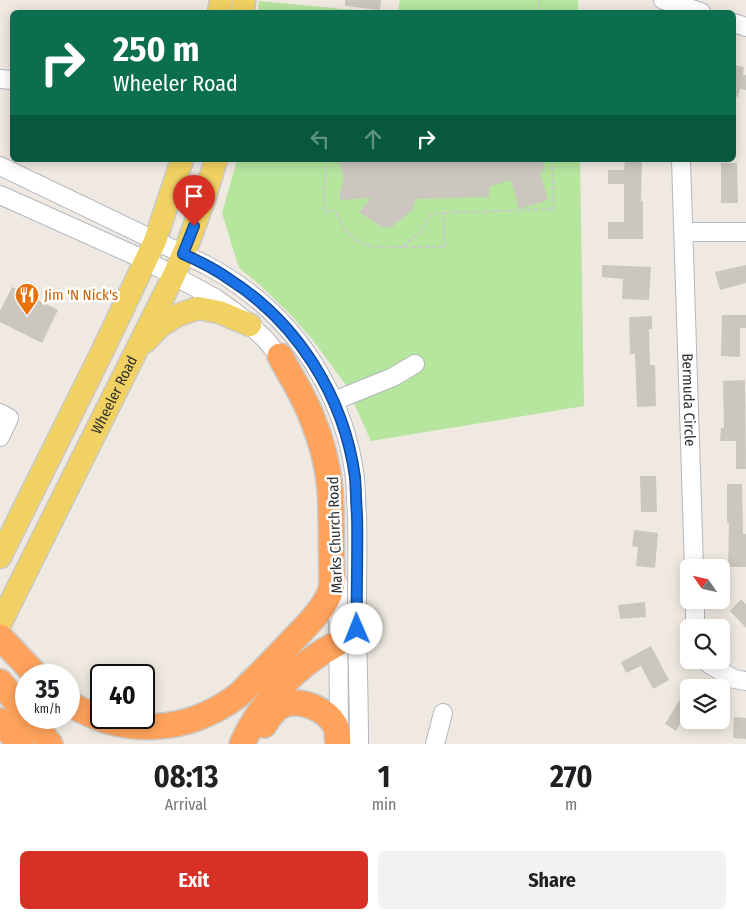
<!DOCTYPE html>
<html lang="en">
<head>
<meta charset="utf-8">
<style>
	:root { --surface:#fff; --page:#f2f2f2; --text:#202124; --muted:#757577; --accent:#d93025 }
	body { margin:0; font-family:"Fira Sans Condensed",sans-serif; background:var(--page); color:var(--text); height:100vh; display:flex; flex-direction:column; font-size:19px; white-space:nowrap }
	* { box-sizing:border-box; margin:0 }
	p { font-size:16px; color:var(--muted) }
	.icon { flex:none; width:28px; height:28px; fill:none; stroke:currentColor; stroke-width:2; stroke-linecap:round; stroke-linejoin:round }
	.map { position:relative; height:744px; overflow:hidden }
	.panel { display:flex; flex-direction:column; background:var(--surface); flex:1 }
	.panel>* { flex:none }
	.hud { position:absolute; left:10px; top:10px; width:726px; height:152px; border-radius:8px; box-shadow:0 2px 12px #0003; background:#0b6e4f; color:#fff; overflow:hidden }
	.needle { width:32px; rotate:304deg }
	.fabs { position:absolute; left:680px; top:559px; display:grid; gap:10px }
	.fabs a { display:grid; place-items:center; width:50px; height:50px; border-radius:8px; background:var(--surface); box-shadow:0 2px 12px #0003; font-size:25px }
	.speed { position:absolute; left:15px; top:664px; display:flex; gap:10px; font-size:25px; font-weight:700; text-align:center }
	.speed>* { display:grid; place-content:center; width:65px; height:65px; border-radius:50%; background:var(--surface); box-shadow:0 2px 12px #0003; line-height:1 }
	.speed small { font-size:12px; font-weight:400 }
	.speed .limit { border:2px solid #111; border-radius:8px; background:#fff; color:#111 }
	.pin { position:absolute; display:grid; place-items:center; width:42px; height:42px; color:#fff; margin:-51px -21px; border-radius:50% 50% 50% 0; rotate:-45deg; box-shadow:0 0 5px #0007 }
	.pin .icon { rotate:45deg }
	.me { position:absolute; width:55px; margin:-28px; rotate:359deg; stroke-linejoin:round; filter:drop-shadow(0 0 4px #0008) }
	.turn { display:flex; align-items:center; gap:18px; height:105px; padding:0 20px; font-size:22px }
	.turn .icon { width:65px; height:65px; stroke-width:2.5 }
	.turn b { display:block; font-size:35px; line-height:42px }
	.lanes { display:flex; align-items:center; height:48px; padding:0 20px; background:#0003; justify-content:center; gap:25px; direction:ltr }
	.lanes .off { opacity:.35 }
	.eta { display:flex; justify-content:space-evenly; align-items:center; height:85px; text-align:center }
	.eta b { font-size:30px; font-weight:700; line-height:35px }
	.button { display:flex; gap:10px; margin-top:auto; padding:10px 20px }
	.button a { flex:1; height:58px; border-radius:8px; background:var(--accent); color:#fff; font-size:20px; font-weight:700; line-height:58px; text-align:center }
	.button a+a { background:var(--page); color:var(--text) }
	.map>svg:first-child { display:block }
	.green { fill:#b6e59e }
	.building { fill:#cbc7bf }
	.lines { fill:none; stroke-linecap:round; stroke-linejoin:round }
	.minor-casing { stroke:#b4b7c1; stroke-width:20 }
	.major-casing { stroke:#c9c9c9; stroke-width:25 }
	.highway-casing { stroke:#c9c9c9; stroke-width:28 }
	.path { stroke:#c9c9c9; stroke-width:2; stroke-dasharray:4 2.5; stroke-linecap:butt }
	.minor { stroke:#fff; stroke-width:18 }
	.major { stroke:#f2d163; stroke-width:22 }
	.highway { stroke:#ffa35c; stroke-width:25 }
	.route-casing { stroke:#114b97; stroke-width:12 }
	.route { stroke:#1a73e8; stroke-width:9 }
	.labels { text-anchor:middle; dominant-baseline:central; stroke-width:5; stroke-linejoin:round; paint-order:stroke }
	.food-label { font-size:15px; fill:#c56008; stroke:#fff; text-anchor:start }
	.street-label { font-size:15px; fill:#2e2e2e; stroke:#fff }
</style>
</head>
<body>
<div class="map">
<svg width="746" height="744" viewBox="0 0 746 744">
	<rect width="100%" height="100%" fill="#efe9e1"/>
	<path class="green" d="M400,0H578V12H398Z
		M259,1L375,12H258Z
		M237,160H580L584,406L371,441L345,384L312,339L289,313L260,285L239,268L222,213Z"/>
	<path class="building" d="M345,0H381L380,10L345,6Z
		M734,65L744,67L743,75H746V90L740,89L738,97L734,96Z
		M338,160H543L545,170L540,172L548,200L519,209L511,180L489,187V197L416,199L411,213L409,212L402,219L394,224L395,226L383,228L359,212L371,198L340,200V192L344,178Z
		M625,160H642L641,201H643V239H608V222H624V184H608V170H624Z
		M721,163H737L738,203H721Z
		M602,265L651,267L649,300L622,299L623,279L602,277Z
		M746,265V283L720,290L715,272Z
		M12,287L58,310L42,343L0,322V311Z
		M722,315H746V328H740V357L721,356Z
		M652,316V329H649L650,365H655L656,406L637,407L635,354H630L629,317Z
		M745,380L746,469H736V441H720L721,428H724L723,381Z
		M640,476H656L657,512H641Z
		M727,484H742L743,534H746V567H728L729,523H727Z
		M634,530L658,533L655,568L636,566L638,547L632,546Z
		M741,599L746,604V628L730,611Z
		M645,602L646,617L620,619L618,605Z
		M651,646L669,680L653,689L641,666L626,673L621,662Z
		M689,684V724L682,720L676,731L665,724Z
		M734,717L746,718V739L733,738Z"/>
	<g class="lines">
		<defs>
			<g id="minor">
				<path d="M663,0L701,12"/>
				<path d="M734,23L746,27"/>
				<path d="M0,79L12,80"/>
				<path id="s1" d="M681,160L694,568"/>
				<path d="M0,166L206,265C221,273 235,282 248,292C306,336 346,405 355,478C356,490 356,503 357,516C358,546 357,577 357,607C357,653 359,698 359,744"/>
				<path d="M0,195L145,260L215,298L232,310L250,325L266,340L286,365"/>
				<path d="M684,232H746"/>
				<path d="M334,401L393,377L415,364"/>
				<path d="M0,413L9,418L0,437"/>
				<path d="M338,582L339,734"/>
				<path d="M695,600V628"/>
				<path d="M706,660L709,664L734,679L746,681"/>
				<path d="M435,744L443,713"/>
			</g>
			<g id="major">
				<path d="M219,12L221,0"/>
				<path d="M243,12L244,0"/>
				<path d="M146,341L160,326L178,315L198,308L219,312L250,325"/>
				<path d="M0,557L102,352L155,241L182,160"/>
				<path id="s2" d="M0,624L174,275L189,241L205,196L216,160"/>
			</g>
			<path id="highway" d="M0,637L36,675
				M0,682L26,714
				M69,703C123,737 185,734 236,697C243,692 249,684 256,678C267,667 279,655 290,643C304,628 326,608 331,589C332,585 332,581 332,577C331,548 332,518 330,489C328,465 321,440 312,418C304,396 291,377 280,356
				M29,718L50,744
				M0,721L20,744
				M264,725C269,717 274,709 283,705C300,698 326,709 335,725C338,730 337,738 338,744
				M242,744C261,702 297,664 338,643"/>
		</defs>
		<use href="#minor" class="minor-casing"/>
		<use href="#major" class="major-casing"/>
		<use href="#highway" class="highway-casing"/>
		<path class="path" d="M539,0V12
			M326,160L324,199L326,212L335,210C349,246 366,248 401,247C415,247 430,247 445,247L443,213L432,214L420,232L402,247
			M443,213L554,209L552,160"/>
		<use href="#minor" class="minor"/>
		<use href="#major" class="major"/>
		<use href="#highway" class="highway"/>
	</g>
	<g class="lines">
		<defs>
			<path id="route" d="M194,226L183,254C199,261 215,269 229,279C298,323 344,397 355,477C356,490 356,503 357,515C358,553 356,591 357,629"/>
		</defs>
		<use href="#route" class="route-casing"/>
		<use href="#route" class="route"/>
	</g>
	<defs>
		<symbol id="restaurant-pin" viewBox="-11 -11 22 30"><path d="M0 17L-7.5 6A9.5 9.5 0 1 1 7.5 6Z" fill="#e8710a" stroke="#fff"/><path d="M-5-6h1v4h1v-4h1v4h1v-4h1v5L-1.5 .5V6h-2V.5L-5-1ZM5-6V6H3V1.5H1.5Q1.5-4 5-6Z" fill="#fff"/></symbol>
	</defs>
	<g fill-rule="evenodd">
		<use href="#restaurant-pin" x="13" y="281" width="28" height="38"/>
	</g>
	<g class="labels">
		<g class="food-label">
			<text x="44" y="295">Jim 'N Nick's</text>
		</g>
		<g class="street-label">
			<text stroke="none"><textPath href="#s2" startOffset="256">Wheeler Road</textPath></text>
			<text stroke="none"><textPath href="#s1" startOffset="240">Bermuda Circle</textPath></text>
			<text transform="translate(335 535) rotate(-92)">Marks Church Road</text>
		</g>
	</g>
</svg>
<div class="fabs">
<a><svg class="needle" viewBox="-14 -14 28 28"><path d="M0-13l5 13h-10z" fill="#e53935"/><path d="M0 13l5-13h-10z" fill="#757577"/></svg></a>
<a><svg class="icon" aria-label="search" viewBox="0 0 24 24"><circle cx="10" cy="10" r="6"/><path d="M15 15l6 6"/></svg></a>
<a><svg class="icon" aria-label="layers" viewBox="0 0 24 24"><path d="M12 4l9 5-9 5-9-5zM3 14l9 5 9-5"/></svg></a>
</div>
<div class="speed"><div>35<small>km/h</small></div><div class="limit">40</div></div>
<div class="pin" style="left:194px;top:226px;background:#d93025"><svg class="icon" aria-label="arrive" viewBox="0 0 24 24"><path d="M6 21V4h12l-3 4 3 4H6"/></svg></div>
<svg class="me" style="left:357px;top:629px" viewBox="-20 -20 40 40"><circle r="19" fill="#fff"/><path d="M0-13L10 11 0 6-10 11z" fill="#1a73e8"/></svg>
<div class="hud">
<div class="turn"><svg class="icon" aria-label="right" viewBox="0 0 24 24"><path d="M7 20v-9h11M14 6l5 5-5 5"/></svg><div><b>250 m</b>Wheeler Road</div></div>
<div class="lanes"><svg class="icon off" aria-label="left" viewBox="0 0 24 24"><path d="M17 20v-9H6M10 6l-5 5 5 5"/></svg><svg class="icon off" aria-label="ahead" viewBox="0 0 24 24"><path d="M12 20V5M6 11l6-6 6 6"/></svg><svg class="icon" aria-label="right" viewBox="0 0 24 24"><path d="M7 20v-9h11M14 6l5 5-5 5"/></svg></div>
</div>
</div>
<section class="panel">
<div class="eta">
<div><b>08:13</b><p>Arrival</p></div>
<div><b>1</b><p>min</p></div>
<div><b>270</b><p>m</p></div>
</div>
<div class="button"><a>Exit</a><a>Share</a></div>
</section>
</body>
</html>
